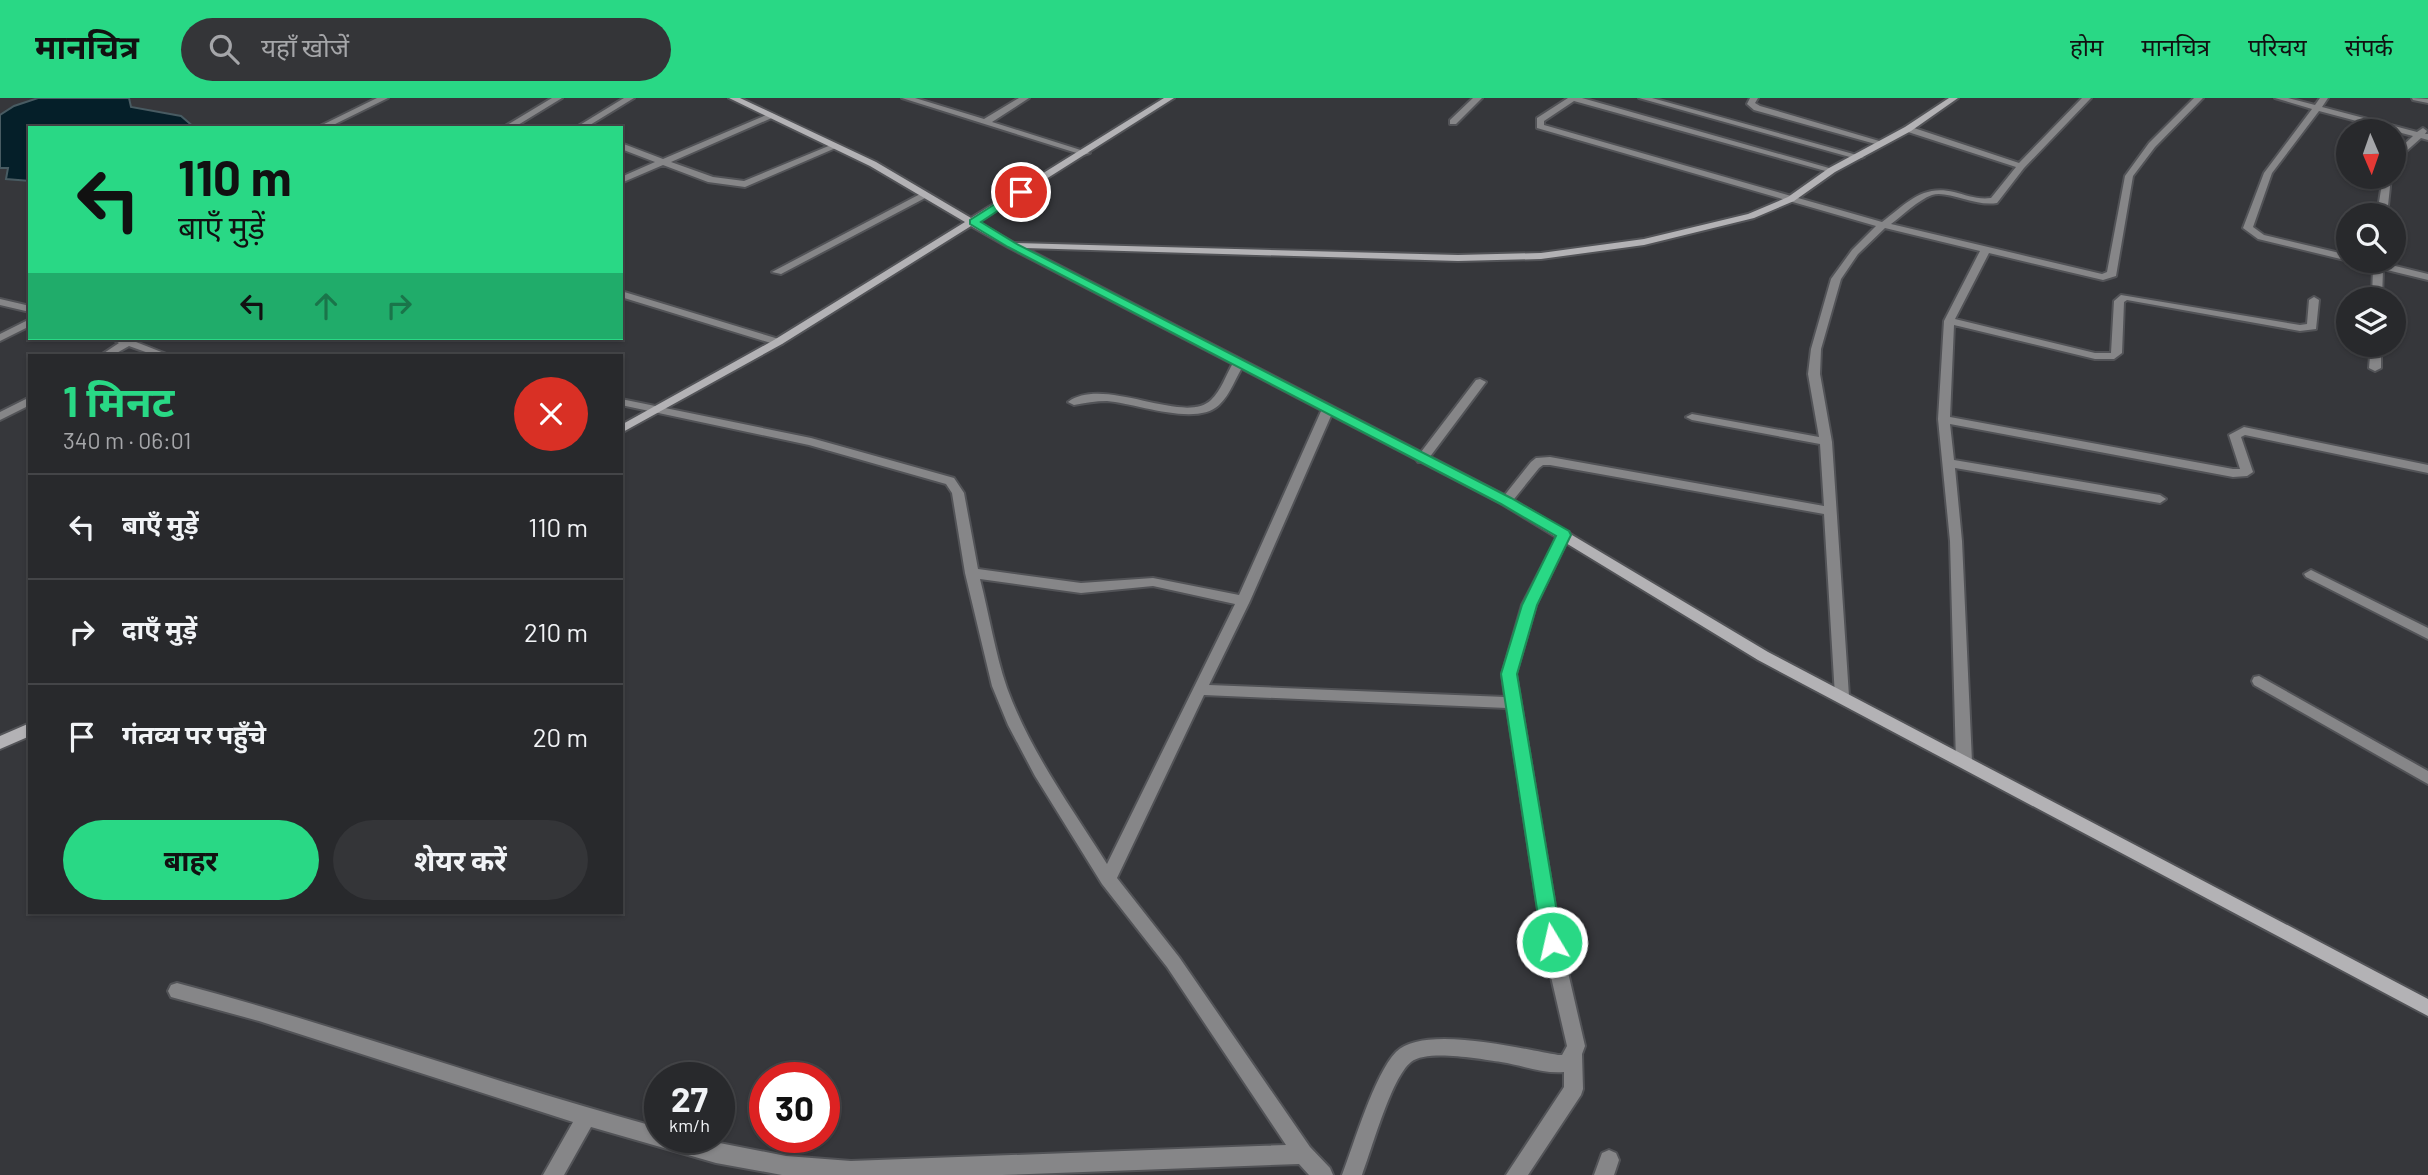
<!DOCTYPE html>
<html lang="hi">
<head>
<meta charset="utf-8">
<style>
	:root { --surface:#28292c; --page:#343538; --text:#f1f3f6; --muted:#a5a6a9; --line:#444548; --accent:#29d885 }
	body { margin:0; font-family:Barlow,"Noto Sans Devanagari",sans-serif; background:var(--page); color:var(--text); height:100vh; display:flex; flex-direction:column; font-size:26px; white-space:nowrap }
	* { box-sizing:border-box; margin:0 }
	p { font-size:23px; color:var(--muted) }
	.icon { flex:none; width:38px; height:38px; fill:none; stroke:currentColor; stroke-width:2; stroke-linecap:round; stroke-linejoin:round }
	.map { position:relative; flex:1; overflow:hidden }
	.sheet { position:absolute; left:28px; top:256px; width:595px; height:560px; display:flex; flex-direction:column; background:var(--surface); border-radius:0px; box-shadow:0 2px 5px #0004,0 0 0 2px var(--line) }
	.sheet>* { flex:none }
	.guide { position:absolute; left:28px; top:28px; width:595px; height:214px; border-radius:0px; box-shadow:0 2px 5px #0004,0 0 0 2px var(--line); background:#29d885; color:#111; overflow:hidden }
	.needle { width:46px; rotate:178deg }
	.buttons { position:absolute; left:2336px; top:21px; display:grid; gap:14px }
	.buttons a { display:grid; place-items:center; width:70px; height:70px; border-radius:50%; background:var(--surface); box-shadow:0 2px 5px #0004,0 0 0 2px var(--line); font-size:35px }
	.speed { position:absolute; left:644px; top:964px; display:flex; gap:14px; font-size:35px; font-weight:700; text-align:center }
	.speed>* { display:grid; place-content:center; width:91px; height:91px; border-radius:50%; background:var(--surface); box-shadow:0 2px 5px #0004,0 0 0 2px var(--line); line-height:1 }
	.speed small { font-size:18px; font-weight:400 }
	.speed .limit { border:10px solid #d22; background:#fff; color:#111 }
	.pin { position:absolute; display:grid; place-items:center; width:60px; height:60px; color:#fff; margin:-30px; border:4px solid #fff; border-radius:50%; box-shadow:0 2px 7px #0007 }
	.me { position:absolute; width:77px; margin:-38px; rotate:351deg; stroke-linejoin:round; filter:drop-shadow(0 0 5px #0008) }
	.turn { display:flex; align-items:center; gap:24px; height:147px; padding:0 35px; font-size:32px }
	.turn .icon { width:91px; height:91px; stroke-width:2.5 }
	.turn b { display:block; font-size:49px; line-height:60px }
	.lanes { display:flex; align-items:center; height:66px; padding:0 35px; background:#0003; justify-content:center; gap:35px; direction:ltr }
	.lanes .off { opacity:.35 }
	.round { display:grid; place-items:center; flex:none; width:74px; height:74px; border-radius:37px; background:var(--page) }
	.summary { display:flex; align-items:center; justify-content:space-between; height:119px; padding:0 35px }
	h1 { font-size:42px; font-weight:700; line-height:52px; color:var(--accent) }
	.button { display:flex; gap:14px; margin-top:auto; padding:14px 35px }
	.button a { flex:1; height:80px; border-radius:42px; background:var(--accent); color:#111; font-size:28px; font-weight:700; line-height:80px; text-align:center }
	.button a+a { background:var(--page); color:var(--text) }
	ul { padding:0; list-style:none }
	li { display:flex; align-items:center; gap:21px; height:105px; padding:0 35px; border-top:2px solid var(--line) }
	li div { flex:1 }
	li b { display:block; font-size:26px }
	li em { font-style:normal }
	header { display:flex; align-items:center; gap:42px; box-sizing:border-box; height:98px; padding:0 35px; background:var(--accent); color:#111 }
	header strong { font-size:33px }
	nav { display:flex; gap:38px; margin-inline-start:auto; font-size:24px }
	.search { width:490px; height:63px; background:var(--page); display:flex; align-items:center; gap:18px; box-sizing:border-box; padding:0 24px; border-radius:38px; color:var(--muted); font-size:26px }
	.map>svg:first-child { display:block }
	.water { fill:#051f29; stroke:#485b62; stroke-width:2 }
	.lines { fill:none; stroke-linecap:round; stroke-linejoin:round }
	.street-casing { stroke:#525357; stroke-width:4 }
	.secondary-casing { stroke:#525357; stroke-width:4 }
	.street { fill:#868688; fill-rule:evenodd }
	.secondary { fill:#b3b2b5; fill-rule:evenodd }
	.route { fill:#29d885; stroke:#1b8c56; stroke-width:2 }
</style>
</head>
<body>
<header>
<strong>मानचित्र</strong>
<div class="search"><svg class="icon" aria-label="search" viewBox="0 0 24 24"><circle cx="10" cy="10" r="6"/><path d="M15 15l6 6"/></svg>यहाँ खोजें</div>
<nav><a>होम</a><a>मानचित्र</a><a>परिचय</a><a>संपर्क</a></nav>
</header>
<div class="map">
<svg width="2428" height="1077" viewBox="0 0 2428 1077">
	<rect width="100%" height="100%" fill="#36373b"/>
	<path class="water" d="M38,0H129L131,9L181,18L195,30H30V83L6,81L8,70H0V17L14,8Z"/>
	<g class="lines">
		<defs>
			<path id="street" d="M377,0H388L327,30H316Z
				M552,0H562L513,30H502Z
				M624,0H634L585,30H575Z
				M902,0H915L984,21L1019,0H1029L992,24L1090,55L1083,57Z
				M1473,0H1482L1456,26H1450V22Z
				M1568,0H1582L1836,72L1829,74L1574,3L1544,23V27L1882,124C1906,106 1922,86 1954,94C1966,97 1978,102 1991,100L2016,69L1905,33V29H1911L2019,65L2082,0H2091L2024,70L1997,105C1975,109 1948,92 1932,97C1918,102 1903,117 1891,126L2102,176L2107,174L2125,78L2149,45L2194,0H2203L2155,49L2133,78L2116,178L2103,182L1989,155L1955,221L2095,255H2111L2114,203L2121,197L2300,227L2307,226L2309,202L2314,199L2319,202L2316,231L2300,233L2127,202L2124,204L2122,255L2114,261H2095L1954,227L1950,319L2233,371H2240L2229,337L2244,329L2428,367V375L2245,337L2241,339L2253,374L2247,378L2233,379L1950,326L1954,362L2160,397L2166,401L2160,405L1955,370L1962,443L1972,664L1969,668H1959L1956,664L1950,443L1938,321L1944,223L1980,153L1885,130L1858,156L1841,181L1821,251L1820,276L1832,344L1849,598L1847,602H1837L1835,598L1824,416L1550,367H1543L1539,370L1510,406H1502L1500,403L1531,364L1536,360L1550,359L1824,408L1820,346L1692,322L1686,319L1692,316L1819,339L1808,276L1811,251L1831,181L1852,152L1876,128L1537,30V20Z
				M1639,0H1652L1864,59L1857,61Z
				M1750,0H1758L1755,5L1760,8L1886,45L1879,47L1754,12L1747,6Z
				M2275,0H2288L2315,7L2320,0H2328L2322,9L2417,34L2423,30L2427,33L2425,36H2428V42L2421,40L2394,64V56L2413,38L2319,13L2272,75L2253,129L2264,137L2348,157L2349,163L2258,141L2243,130L2264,75L2312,11Z
				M2412,0L2428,1V5L2413,2Z
				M771,15L775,17L774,19L671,64L713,79L744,83L831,47L838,49L745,89L708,84L663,67L621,85V79L655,64L621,51V45L663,61Z
				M2383,79H2391L2387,117H2377Z
				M924,94L929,97L927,99L781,176L772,174Z
				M2355,163H2383V165L2428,176V182L2383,171L2382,201H2372L2373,169Z
				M621,193L782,242L783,244L782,246H774L621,199Z
				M0,201L30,208V214L0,207Z
				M30,221V228L0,243V236Z
				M111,240H136V244L169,257H154L129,248L113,257H101L119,245Z
				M2371,247H2381V270L2375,273L2369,270Z
				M1239,262L1245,265C1236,278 1231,296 1219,307C1196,329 1136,305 1107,303C1095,303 1085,305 1074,307L1068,304C1104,277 1184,328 1211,302C1221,293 1226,277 1233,265Z
				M1480,281L1486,284L1426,364H1418L1416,361L1418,358L1476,282Z
				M30,299V307L0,322V314Z
				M621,301L811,340L954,380L964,395L978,471L1081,485L1153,480L1239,497L1322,311L1328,308L1332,309L1334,311L1250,503L1209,587L1505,599L1502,576L1522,507L1558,437L1559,434H1569L1570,437L1536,507L1516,576L1561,844L1585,948L1582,956L1583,991L1581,997L1528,1077H1506L1564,989V974C1544,976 1521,967 1501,964C1480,961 1427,951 1411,964C1391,980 1372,1051 1362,1077H1342C1354,1046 1374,977 1396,954C1423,926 1522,951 1558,957H1562L1567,948L1543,844L1507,610L1204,597L1117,780L1179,859L1310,1049L1330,1070L1333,1077H1309L1299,1066L1002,1077H782L716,1065L591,1029L564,1077H543L573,1024L259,923L171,899L168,893L171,887L177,885C339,928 498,986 660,1030V1040H694L786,1058L851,1063L1286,1047L1167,869L1102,786L1035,678L1008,627L992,588L965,475L952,395L946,386L809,347L621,307ZM980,481L1081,495L1153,488L1235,506L1107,766C1071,709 1030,653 1007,590C995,555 989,516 980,481Z
				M2311,472L2428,530V541L2306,479L2304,476Z
				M2259,578L2428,673V686L2254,587L2252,583L2254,579Z
				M1609,1052L1616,1055L1619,1062L1614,1077H1594L1602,1055Z"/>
			<path id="secondary" d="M729,0H740L876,64L971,120L1164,0H1174L978,124L1014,145L1458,157L1541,155L1644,141L1748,116L1788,99L1829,70L1905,29L1949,0H1958L1911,33L1835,74L1794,103L1754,120L1644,147L1541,161L1458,163L1025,150L1510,400L1768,554L2428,901V918L1758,562L1502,406L1008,149L971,128L782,246L621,335V327L774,242L965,124L870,68Z
				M30,625V638L0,651V638Z"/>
		</defs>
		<use href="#street" class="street-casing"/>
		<use href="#secondary" class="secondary-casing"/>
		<use href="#street" class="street"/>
		<use href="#secondary" class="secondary"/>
	</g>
	<path class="route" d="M1017,92L1026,94L981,124L1015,145L1511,400L1569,433L1571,437L1537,507L1517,576L1562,844L1559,850L1552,853L1545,850L1542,844L1501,576L1522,507L1556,438L1501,406L1008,149L970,126V122Z"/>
</svg>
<div class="buttons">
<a><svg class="needle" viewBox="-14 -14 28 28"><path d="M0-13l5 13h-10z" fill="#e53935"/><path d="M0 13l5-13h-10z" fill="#a5a6a9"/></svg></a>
<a><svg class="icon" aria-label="search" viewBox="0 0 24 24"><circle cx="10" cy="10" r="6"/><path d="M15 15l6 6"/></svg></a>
<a><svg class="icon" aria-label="layers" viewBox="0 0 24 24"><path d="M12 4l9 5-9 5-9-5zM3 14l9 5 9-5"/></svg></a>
</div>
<div class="speed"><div>27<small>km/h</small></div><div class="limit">30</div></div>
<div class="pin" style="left:1021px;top:94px;background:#d93025"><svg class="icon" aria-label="arrive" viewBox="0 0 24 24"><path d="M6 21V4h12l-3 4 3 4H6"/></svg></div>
<svg class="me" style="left:1552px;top:844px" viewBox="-20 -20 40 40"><circle r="17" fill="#29d885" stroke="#fff" stroke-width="3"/><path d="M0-11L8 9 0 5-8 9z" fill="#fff"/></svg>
<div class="guide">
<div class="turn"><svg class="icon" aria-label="left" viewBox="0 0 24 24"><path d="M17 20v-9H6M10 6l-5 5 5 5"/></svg><div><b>110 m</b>बाएँ मुड़ें</div></div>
<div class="lanes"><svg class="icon" aria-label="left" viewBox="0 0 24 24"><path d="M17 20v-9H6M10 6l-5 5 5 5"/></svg><svg class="icon off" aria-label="ahead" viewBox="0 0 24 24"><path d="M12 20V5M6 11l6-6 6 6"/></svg><svg class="icon off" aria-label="right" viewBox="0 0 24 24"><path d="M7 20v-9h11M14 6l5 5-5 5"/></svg></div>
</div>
<section class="sheet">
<div class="summary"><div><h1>1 मिनट</h1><p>340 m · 06:01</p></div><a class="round" style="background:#d93025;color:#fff"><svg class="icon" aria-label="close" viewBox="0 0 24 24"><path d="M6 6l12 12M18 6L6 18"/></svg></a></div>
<ul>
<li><svg class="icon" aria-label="left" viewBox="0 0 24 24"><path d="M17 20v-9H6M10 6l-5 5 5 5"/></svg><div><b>बाएँ मुड़ें</b></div><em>110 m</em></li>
<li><svg class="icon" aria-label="right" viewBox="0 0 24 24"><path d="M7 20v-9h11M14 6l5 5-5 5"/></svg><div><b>दाएँ मुड़ें</b></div><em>210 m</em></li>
<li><svg class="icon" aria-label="arrive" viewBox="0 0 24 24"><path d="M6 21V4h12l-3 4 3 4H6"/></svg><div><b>गंतव्य पर पहुँचे</b></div><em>20 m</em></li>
</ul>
<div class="button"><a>बाहर</a><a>शेयर करें</a></div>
</section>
</div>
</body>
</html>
